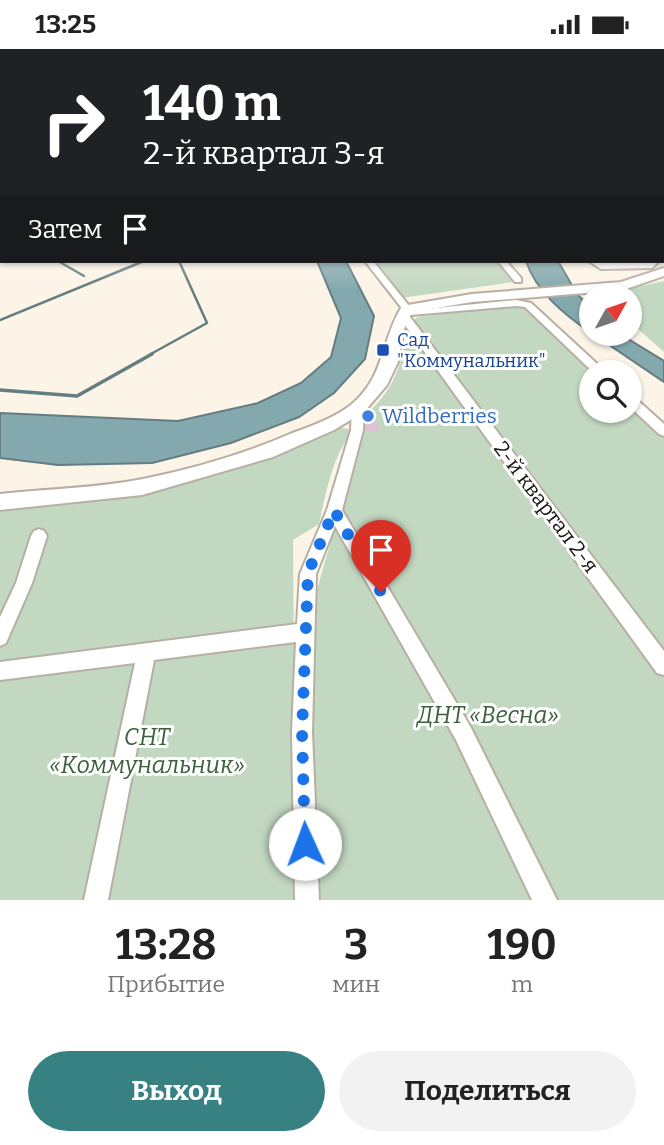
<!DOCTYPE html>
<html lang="ru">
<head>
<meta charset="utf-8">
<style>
	:root { --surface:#fff; --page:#f2f2f2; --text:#222; --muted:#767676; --accent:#388182 }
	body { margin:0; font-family:Bitter,serif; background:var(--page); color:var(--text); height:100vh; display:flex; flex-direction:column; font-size:26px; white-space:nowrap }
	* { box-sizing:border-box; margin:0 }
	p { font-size:23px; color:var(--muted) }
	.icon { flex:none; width:38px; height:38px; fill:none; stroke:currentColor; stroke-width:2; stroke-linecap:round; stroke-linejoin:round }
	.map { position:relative; height:851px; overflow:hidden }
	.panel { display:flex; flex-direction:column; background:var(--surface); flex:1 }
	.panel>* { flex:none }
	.guide { position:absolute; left:0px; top:0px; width:665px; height:214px; box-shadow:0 2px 5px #0004; background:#202124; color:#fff; overflow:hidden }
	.needle { width:46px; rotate:50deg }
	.fabs { position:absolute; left:579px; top:234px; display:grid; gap:14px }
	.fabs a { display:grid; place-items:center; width:63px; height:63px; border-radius:50%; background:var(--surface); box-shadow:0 2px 5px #0004; font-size:35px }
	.pin { position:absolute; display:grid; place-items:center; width:60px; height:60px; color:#fff; margin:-72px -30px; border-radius:50% 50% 50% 0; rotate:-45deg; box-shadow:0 0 7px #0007 }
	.pin .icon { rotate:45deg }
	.me { position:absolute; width:77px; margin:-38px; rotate:358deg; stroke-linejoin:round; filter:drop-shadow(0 0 5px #0008) }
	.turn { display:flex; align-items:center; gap:24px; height:147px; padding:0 28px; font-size:32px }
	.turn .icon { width:91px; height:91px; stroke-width:2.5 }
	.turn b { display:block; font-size:49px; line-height:60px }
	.then { display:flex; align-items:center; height:66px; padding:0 28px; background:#0003; gap:14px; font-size:26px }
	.eta { display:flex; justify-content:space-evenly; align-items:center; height:119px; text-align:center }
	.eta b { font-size:42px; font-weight:700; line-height:49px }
	.button { display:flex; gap:14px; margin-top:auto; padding:14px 28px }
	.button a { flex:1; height:80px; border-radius:42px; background:var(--accent); color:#fff; font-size:28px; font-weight:700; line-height:80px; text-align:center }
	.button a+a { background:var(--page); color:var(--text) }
	.status { display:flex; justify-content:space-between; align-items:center; height:49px; padding:0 35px; background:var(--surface); direction:ltr }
	.status svg { height:19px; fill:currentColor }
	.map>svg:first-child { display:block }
	.green { fill:#c2d8c1 }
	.water { fill:#83a9af; stroke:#647d80; stroke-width:2 }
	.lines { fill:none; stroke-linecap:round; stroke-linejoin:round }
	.stream-far1 { stroke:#647d80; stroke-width:2.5 }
	.stream { stroke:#647d80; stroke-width:3.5 }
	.building { fill:#dec1d4 }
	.minor-casing { stroke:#b7afa3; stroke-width:4 }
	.tertiary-casing { stroke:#b7afa3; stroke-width:4 }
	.minor { fill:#fff; fill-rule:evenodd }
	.tertiary { fill:#fff; fill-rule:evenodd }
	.route { stroke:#1a73e8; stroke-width:12; stroke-dasharray:0 21.6 }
	.transit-dot { fill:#1a4fb4; stroke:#fff; stroke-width:2.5 }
	.shop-dot { fill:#3f7fe0; stroke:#fff; stroke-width:2.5 }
	.labels { text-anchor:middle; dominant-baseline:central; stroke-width:6; stroke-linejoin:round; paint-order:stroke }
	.far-transit-label { font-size:18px; fill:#164399; stroke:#fff; text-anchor:start }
	.shop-label { font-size:21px; fill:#366cbe; stroke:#fff; text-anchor:start }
	.street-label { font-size:21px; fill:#1a1713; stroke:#fff }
	.near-park-label { font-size:24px; font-style:italic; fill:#3d613c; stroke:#fff }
</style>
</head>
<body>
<div class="status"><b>13:25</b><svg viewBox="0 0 49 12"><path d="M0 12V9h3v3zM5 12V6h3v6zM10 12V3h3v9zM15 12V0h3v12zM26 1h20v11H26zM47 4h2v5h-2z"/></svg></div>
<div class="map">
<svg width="664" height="851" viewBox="0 0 664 851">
	<rect width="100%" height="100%" fill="#fcf4e7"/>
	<path class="green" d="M375,212H512L513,215L502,216L514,233L401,249Z
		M664,232V303L630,273V247L600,246Z
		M507,257L527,260L595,324H592V362H630V356L664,388V851H315L309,684L315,548L367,364C388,347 401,321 404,295L424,290L415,278V270L418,268Z
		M341,379L357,381C334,396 325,449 319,475L293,491L296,851H0V463L143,445L262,410Z"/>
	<path class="water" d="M317,212H346L374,267L365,310L334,344L299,368L231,394L152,414L58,416L0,409V364L178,372L258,354L301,334L331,308L341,269Z
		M526,212H558L577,245L591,259V284C565,266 536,243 526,212Z
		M593,285H620L664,312V333Z"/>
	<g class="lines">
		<path class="stream-far1" d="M58,212L84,227
			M0,271L144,212
			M149,306L207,274L179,212"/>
		<path class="stream" d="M0,341L77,347L152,305"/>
	</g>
	<path class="building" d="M361,362H375L379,383L357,381Z"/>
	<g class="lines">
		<defs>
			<path id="minor" d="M0,149H2V153H0Z
				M663,156H664V161H663Z
				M664,198V204H663V199Z
				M365,212H373L410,258L416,261L516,251L531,254L607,324H594L525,258L516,257L411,266L404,262Z
				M498,212H506L521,229V233H515Z
				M589,212H599L603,214L659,212L652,219L601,220Z
				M403,263L407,264L664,602V626L657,624L399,268L398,266Z
				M630,347L634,348L664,375V387L659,385L630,358Z
				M358,355L364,359L363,381L342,461L470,677L557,851H532L456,691L335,477L316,525L312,683L319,851H295L292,683L296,593L154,611L108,851H84L135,614L0,631V613L297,575L300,525L327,461L351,381L352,359Z
				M39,480L44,482L47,487L32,534L6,594L0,597V568L16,534L31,487L34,482Z"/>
			<path id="tertiary" d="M663,175H664V183H663Z
				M664,219V227L623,241L472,253L412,263L404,280L398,313L387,336L364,363L334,381L273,408L142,446L0,461V445C47,440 97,439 143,430C192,420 244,405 290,385C311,377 335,369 352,355C385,327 381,291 402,257L472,245L621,233Z"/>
		</defs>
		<use href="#minor" class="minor-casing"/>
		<use href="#tertiary" class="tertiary-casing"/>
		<use href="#minor" class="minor"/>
		<use href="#tertiary" class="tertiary"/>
	</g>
	<linearGradient id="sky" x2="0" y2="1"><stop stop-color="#7fb0d1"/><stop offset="0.51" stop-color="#fefaf4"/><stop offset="1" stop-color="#fefaf4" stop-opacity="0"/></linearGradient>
	<rect width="664" height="241" fill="url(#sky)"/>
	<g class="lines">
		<path class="route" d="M305,795L302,683L308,524L334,461L381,543"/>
	</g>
	<rect class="transit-dot" x="376" y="294" width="14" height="14" rx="3.5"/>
	<circle class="shop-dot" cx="368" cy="367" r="7"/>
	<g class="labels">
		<g class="far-transit-label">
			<text x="397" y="291">Сад<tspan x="397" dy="21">"Коммунальник"</tspan></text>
		</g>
		<g class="shop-label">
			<text x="382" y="367">Wildberries</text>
		</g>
		<g class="street-label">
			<text transform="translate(546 458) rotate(53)">2-й квартал 2-я</text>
		</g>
		<g class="near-park-label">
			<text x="488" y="666">ДНТ «Весна»</text>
			<text x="147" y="688">СНТ<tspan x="147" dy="28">«Коммунальник»</tspan></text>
		</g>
	</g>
</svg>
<div class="fabs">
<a><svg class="needle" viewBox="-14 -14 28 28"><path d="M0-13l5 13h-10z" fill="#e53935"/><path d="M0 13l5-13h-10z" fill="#767676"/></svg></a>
<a><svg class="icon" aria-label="search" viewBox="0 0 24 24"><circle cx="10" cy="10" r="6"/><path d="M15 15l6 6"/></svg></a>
</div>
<div class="pin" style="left:381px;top:543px;background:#d93025"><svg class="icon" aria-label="arrive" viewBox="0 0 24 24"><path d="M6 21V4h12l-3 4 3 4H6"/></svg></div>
<svg class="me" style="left:305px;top:795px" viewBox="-20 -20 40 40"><circle r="19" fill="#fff"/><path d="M0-13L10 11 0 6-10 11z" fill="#1a73e8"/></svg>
<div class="guide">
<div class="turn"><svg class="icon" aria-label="right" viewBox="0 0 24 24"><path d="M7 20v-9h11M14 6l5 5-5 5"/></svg><div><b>140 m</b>2-й квартал 3-я</div></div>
<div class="then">Затем<svg class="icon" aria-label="arrive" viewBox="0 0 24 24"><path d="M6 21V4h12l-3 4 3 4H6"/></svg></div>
</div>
</div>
<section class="panel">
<div class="eta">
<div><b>13:28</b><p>Прибытие</p></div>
<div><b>3</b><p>мин</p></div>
<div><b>190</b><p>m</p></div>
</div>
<div class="button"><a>Выход</a><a>Поделиться</a></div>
</section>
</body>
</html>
